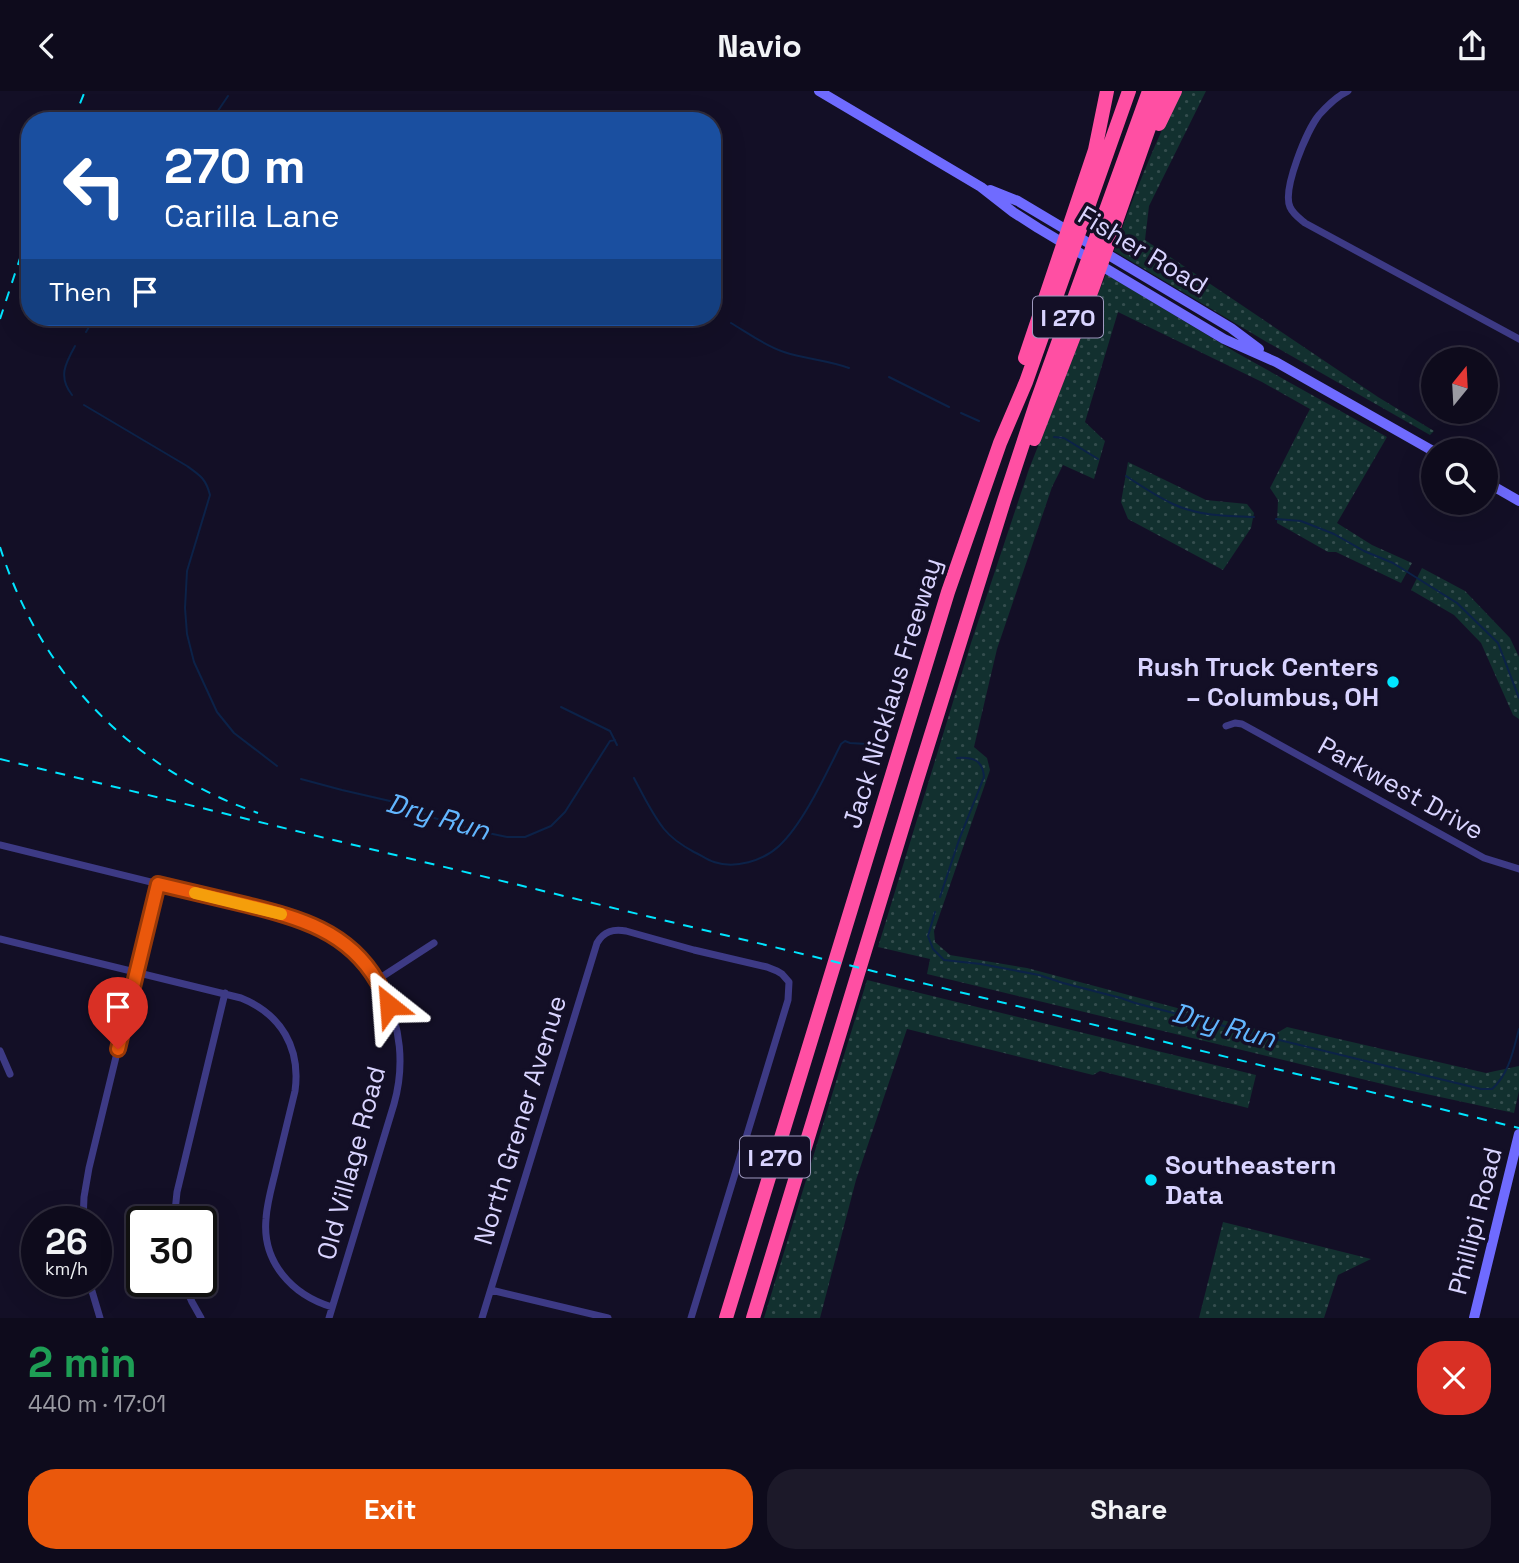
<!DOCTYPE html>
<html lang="en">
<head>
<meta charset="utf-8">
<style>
	:root { --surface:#0e0b1c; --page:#1c1929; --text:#f1f3f6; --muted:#9b9ba3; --line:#2e2b3b; --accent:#ea580c }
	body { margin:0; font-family:"Space Grotesk",sans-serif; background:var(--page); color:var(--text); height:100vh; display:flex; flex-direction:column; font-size:26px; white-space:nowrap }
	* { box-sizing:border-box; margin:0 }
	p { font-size:23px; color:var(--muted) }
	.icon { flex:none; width:38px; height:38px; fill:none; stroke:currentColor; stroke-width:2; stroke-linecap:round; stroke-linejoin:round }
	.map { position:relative; height:1227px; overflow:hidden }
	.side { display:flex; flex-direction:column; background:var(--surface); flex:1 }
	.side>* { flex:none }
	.hud { position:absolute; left:21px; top:21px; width:700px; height:214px; border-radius:28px; box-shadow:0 7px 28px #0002,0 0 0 2px var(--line); background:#1a4fa0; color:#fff; overflow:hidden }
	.needle { width:46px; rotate:18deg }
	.controls { position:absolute; left:1421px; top:256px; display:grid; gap:14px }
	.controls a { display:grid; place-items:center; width:77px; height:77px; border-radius:50%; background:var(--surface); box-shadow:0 7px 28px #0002,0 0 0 2px var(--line); font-size:35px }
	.speed { position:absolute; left:21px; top:1115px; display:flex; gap:14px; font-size:35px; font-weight:700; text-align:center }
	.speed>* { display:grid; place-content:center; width:91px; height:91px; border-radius:50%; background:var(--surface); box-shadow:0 7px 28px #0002,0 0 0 2px var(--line); line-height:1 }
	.speed small { font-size:18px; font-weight:400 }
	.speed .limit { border:4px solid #111; border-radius:10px; background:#fff; color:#111 }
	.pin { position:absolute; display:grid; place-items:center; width:60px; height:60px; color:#fff; margin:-72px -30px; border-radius:50% 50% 50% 0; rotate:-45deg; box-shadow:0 0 7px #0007 }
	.pin .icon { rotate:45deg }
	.me { position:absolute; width:77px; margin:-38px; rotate:332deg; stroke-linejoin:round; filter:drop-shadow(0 0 5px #0008) }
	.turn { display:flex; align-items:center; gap:24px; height:147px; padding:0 28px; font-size:32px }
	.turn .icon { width:91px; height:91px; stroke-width:2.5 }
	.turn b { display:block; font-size:49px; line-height:60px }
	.then { display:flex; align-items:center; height:66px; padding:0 28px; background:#0003; gap:14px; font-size:26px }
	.round { display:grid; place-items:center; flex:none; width:74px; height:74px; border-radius:28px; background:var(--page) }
	.summary { display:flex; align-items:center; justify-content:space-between; height:119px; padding:0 28px }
	h1 { font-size:42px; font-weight:700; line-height:52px; color:#1e9e55 }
	.button { display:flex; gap:14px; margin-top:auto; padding:14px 28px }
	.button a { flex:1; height:80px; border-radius:28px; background:var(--accent); color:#fff; font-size:28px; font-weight:700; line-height:80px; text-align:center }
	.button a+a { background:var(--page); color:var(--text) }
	header { display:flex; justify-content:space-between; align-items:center; height:91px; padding:0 28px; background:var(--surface); font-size:32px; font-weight:700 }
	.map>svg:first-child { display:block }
	.grass { fill:url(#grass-dots) }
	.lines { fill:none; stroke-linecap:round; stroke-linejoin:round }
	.stream { stroke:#0c2248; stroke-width:2 }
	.minor { stroke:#3d3a85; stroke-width:7 }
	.secondary { stroke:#6f6bff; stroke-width:10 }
	.motorway { stroke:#ff4fa3; stroke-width:14 }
	.rail { stroke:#00e5ff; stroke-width:2; stroke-dasharray:10 9; stroke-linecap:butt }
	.route-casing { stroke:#983908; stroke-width:18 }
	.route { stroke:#ea580c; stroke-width:12 }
	.slow { stroke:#f59e0b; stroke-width:12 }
	.poi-dot { fill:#00e5ff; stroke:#130f26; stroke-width:2.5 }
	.labels { text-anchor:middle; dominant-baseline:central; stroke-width:7; stroke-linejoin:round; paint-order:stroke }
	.shield { fill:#130f26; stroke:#9e99be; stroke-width:2 }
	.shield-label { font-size:24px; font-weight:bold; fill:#d9d4ff }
	.street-label { font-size:26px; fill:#d9d4ff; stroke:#130f26 }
	.poi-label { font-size:26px; font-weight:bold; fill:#d9d4ff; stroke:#130f26; text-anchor:end }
	.water-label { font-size:28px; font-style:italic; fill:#62b6ff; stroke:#130f26 }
</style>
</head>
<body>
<header><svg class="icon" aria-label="back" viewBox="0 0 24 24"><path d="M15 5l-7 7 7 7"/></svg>Navio<svg class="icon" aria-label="share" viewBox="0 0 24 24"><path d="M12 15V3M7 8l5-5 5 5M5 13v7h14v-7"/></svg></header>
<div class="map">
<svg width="1519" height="1227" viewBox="0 0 1519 1227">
	<defs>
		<pattern id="grass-dots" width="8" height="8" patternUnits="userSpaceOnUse" patternTransform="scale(1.75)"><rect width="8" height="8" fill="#12302f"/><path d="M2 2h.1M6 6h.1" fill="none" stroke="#344d4e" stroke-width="1.8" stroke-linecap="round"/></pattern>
	</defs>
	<rect width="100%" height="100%" fill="#130f26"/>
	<path class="grass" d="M1180,0H1206L1149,115L1145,149L1378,306L1434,340L1430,344L1265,250L1114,160C1133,105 1155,52 1180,0Z
		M1106,183L1237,262L1387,346L1337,432L1372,454L1412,472L1401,492L1336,461H1328L1277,432L1278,409L1270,397L1310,318L1262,291L1118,221L1085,331L1105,350L1094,388L1063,374L1052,396L997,558L974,656L987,667L990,679L934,840L935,851L950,864L1027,877L1275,943L1287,936L1486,982L1519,975V1000L1514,1022L1403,998L927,883L930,868L878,856L971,552L1029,378Z
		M1128,371L1206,409L1247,413L1254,422L1251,437L1223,479L1128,428L1121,411Z
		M1422,477L1465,500L1510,547L1519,566V628L1513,624L1481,552L1454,524L1411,499Z
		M867,889L1256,984L1248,1017L1100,980L1093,984L907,938L856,1089L820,1227H764Z
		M1223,1131L1371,1168L1338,1184L1324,1227H1199Z"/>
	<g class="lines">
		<path class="stream" d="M211,30L228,5
			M731,232C748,242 765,255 784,261C805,268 828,269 849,277
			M86,241L95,226
			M889,286L949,316
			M72,304C58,286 65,273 75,255
			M84,314L187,375C200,384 206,388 210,404L187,480L185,517L187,543L194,571L217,621L234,642L277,675
			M961,322L979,330
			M1054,346L1064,347L1098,368
			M1126,385C1141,395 1156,405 1173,413C1198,425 1227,425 1254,426
			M1276,428L1301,430L1334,443L1364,460L1393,472L1457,512L1498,552L1519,607
			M561,616L610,640L617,654
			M634,687C643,704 652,723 664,738C672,748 683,755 694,761C701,764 707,769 714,771C735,778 763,770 779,755C803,733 826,683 841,653L845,650L850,652L867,653
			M301,688L342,699L403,713L431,726L474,739L507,746H525L551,735L565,721L610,650L615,649
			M940,806L959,749L984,686C983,669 973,666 957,667
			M935,821L928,845L933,858L944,869L981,873L1039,884L1063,892L1121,907L1135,912L1259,944L1481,998H1492C1509,983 1513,960 1519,938"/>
		<path class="minor" d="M1348,0C1337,5 1327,15 1319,24C1307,39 1282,98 1290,116C1293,123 1299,127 1305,132L1519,248
			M1226,635L1235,632L1242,633L1484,767L1519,778
			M0,754L301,828C376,857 416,935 394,1013L329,1227
			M0,848L241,907C281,923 301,957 295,1000C289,1025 283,1049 277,1074C273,1092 267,1110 266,1128C262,1171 292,1204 332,1216
			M377,889L434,852
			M0,960L10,983
			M83,1130L84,1106L89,1077L158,793
			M174,1130L177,1101L225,902
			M89,1190L100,1227
			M183,1190L192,1211L201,1227
			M491,1199L608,1227
			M482,1227L597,852C604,840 613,838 626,840L694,859L767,876L777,880L782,883L789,891L788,909L691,1227"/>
		<path class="secondary" d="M819,0L981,96L1013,121L1038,137L1224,248L1276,271L1433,360
			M990,99L1018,110L1231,237L1259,258
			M1486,391L1519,410
			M1474,1227L1519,1043"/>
		<path class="motorway" d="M1159,33L1175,0
			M1025,267L1095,59L1107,0
			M1034,348L1093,196L1162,0
			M726,1227L948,501L1000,352L1026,291L1129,0
			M753,1227L916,692L1004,410L1036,313L1149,0"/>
		<path class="rail" d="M73,30L85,0
			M0,228L30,137
			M0,456C40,583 132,678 258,722
			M0,668L1519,1037"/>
	</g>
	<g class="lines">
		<defs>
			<path id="route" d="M118,958L158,793C188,800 217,807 247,814C299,827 348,840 377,890C382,898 385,906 389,914"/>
		</defs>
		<use href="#route" class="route-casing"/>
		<use href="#route" class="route"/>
		<path class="slow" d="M195,802L281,823"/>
	</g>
	<g class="poi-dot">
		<circle cx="1393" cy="591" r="7"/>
		<circle cx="1151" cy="1089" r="7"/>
	</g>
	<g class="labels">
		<g class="shield">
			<rect x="1033" y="205.5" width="70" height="41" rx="5"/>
			<rect x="740" y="1045.5" width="70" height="41" rx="5"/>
		</g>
		<g class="shield-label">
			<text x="1068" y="226">I 270</text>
			<text x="775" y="1066">I 270</text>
		</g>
		<g class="street-label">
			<text transform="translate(1143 159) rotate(31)">Fisher Road</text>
			<text transform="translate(892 602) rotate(-73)">Jack Nicklaus Freeway</text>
			<text transform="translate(1401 697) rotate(29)">Parkwest Drive</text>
			<text transform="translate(520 1029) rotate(-73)">North Grener Avenue</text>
			<text transform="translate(351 1072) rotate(-75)">Old Village Road</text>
			<text transform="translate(1475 1130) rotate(-76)">Phillipi Road</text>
		</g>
		<g class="poi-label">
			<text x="1379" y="576">Rush Truck Centers<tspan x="1379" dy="30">– Columbus, OH</tspan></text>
			<text x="1165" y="1074" text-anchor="start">Southeastern<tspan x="1165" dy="30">Data</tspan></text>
		</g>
		<g class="water-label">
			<text transform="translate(438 725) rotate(16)">Dry Run</text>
			<text transform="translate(1224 934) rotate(15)">Dry Run</text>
		</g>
	</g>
</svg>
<div class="controls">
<a><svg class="needle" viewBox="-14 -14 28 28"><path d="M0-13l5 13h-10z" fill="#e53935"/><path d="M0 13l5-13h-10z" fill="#9b9ba3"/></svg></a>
<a><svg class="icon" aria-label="search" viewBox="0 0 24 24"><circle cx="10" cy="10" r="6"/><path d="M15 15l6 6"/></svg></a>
</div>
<div class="speed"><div>26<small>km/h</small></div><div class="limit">30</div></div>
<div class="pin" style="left:118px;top:958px;background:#d93025"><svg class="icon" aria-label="arrive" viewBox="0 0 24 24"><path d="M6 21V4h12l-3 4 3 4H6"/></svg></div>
<svg class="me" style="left:389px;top:914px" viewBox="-20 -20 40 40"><path d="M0-17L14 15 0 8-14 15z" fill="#ea580c" stroke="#fff" stroke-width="4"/></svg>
<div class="hud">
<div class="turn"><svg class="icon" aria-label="left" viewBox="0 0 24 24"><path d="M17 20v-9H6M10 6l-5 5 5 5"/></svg><div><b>270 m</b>Carilla Lane</div></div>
<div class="then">Then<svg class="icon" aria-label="arrive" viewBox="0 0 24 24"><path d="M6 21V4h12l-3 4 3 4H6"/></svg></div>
</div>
</div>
<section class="side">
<div class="summary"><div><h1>2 min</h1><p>440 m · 17:01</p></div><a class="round" style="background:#d93025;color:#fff"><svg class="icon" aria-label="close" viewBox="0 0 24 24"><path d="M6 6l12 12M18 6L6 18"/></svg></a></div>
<div class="button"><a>Exit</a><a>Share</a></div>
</section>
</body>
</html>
